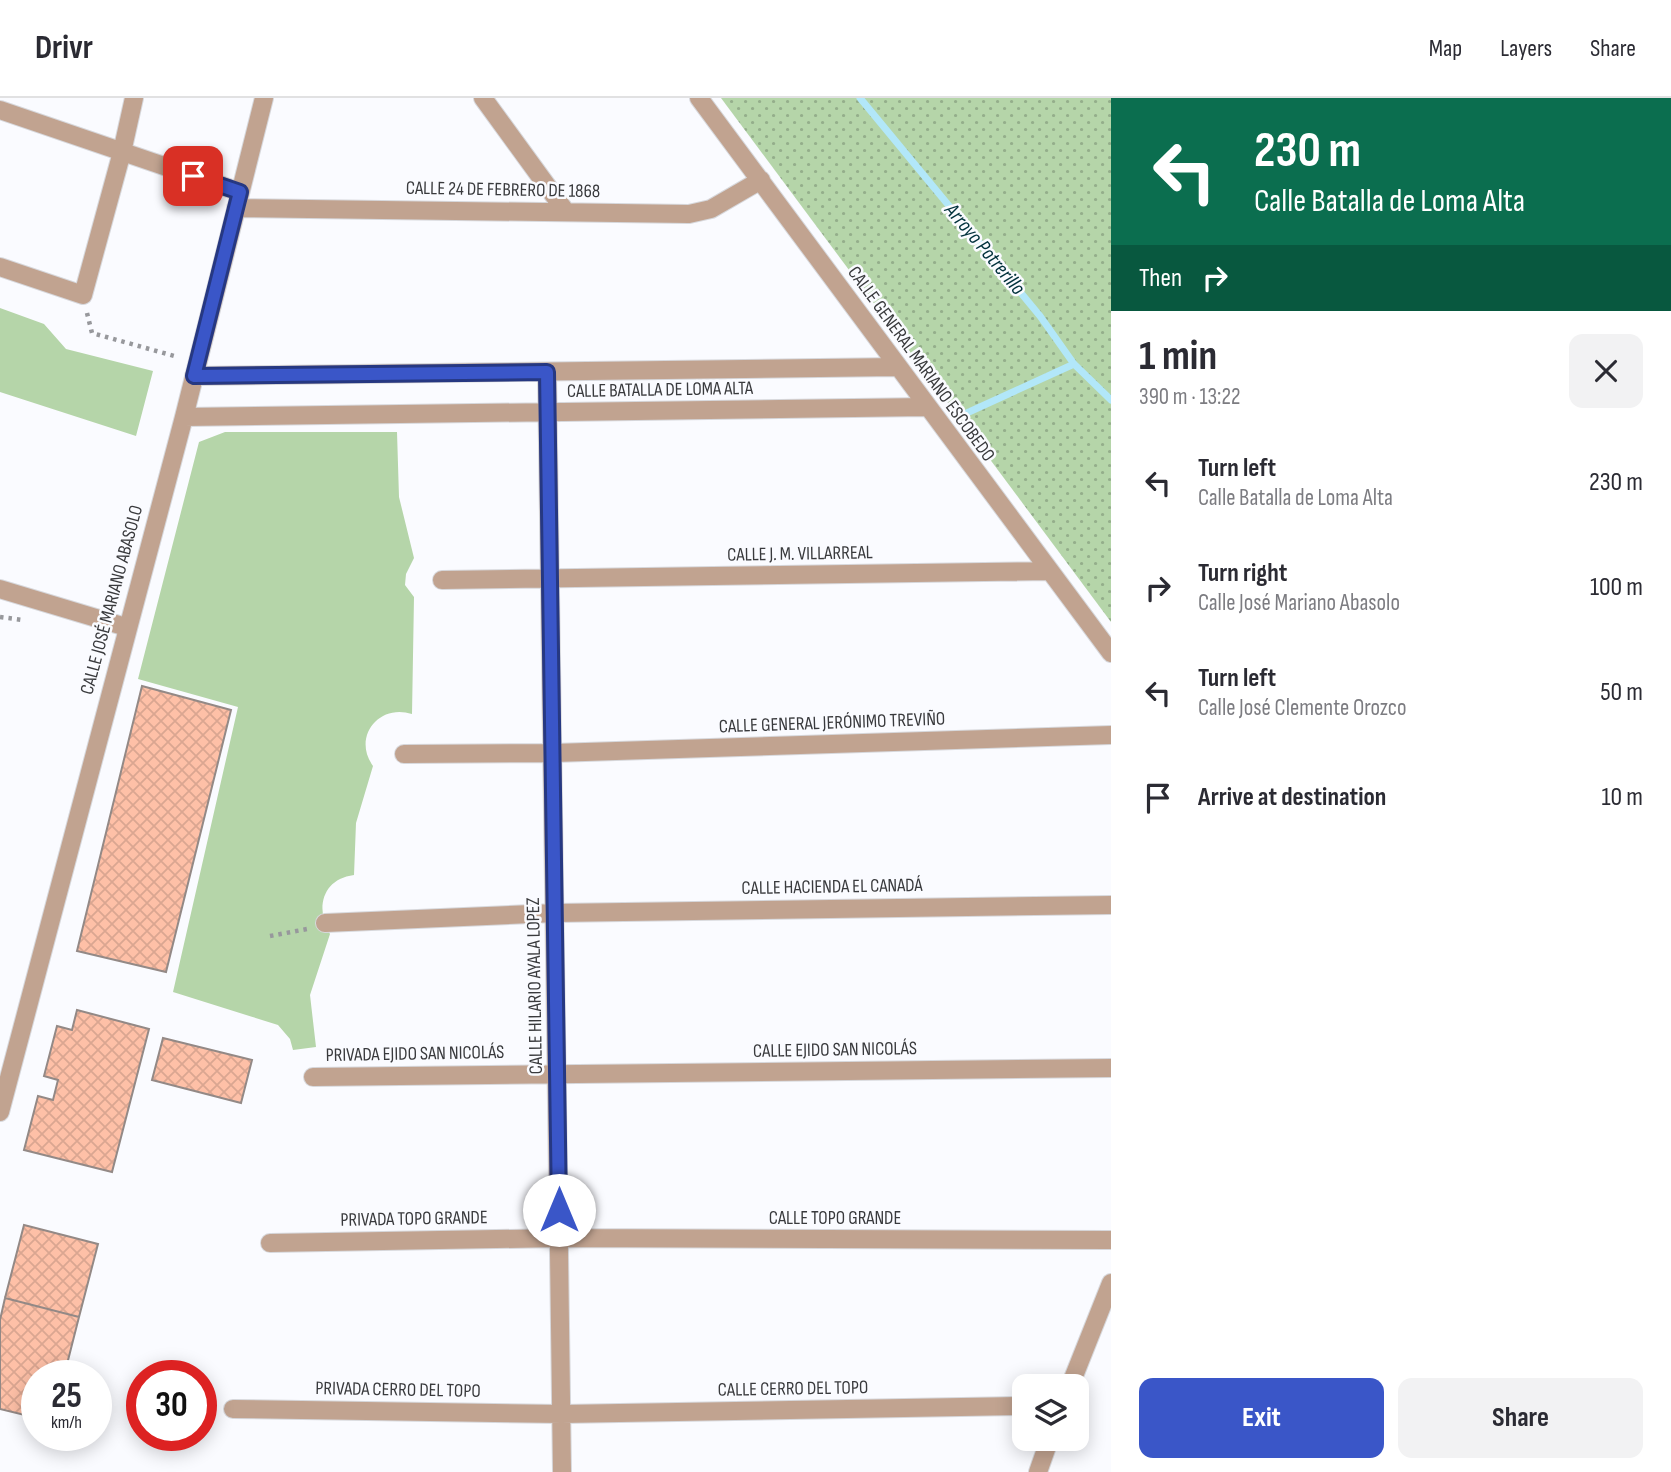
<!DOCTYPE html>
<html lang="en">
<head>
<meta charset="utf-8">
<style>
	:root { --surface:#fff; --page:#f2f2f3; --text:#2b2b33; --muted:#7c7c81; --line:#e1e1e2; --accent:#3a56c8 }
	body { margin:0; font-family:"Sofia Sans Condensed",sans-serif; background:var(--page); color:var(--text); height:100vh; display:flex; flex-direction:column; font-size:26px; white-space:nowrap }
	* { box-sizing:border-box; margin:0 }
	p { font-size:23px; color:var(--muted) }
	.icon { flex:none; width:38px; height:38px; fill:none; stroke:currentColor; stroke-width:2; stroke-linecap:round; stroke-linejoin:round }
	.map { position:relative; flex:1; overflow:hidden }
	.details { display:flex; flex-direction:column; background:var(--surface); width:560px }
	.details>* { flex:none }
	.hud { background:#0b6e4f; color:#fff; overflow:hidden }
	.fabs { position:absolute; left:1012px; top:1276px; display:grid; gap:14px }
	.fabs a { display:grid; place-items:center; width:77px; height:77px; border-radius:14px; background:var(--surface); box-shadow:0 4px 18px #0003; font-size:35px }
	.speed { position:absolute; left:21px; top:1262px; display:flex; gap:14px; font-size:35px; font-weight:700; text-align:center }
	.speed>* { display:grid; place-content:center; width:91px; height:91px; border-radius:50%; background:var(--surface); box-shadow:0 4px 18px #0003; line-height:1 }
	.speed small { font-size:18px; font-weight:400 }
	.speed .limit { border:10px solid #d22; background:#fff; color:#111 }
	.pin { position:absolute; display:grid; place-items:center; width:60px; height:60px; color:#fff; margin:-30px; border-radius:14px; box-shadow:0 4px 10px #0006 }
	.me { position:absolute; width:77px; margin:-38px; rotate:0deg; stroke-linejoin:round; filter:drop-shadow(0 0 5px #0008) }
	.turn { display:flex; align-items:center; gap:24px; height:147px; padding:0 28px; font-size:32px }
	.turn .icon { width:91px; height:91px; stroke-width:2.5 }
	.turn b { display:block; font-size:49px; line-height:60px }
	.then { display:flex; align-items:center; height:66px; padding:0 28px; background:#0003; gap:14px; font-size:26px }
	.round { display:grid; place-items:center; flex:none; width:74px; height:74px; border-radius:14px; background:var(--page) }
	.headline { display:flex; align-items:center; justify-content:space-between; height:119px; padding:0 28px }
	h1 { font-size:42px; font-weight:700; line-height:52px }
	.primary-button { display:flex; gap:14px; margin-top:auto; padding:14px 28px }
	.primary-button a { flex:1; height:80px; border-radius:14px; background:var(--accent); color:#fff; font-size:28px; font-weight:700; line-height:80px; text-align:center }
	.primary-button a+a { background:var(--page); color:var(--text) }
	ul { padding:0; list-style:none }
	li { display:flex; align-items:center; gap:21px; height:105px; padding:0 28px }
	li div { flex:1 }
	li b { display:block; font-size:26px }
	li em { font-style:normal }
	header { display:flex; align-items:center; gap:42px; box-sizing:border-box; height:98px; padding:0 35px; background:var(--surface); border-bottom:2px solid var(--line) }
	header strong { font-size:33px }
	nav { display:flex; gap:38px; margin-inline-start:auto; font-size:24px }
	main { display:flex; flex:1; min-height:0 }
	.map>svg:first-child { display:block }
	.grass { fill:url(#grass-dots) }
	.park { fill:#b5d5a9 }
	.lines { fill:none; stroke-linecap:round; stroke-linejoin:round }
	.stream { stroke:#b2e7f9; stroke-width:7 }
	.building { fill:url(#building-cross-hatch); stroke:#938986; stroke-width:2 }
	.minor-casing { stroke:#d7d8dc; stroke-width:20 }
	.path { stroke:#97989c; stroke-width:4.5; stroke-dasharray:3.5 5; stroke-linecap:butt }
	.minor { stroke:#c1a390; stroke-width:18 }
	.route-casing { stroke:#263882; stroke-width:18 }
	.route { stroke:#3a56c8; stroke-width:12 }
	.labels { text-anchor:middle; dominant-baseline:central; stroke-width:5; stroke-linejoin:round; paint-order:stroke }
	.street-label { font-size:19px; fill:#393a3d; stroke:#fafbff }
	.water-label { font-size:21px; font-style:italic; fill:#01313c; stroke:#fafbff }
</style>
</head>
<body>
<header>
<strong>Drivr</strong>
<nav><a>Map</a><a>Layers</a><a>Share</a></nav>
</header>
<main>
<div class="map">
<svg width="1111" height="1374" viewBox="0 0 1111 1374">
	<defs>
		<pattern id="grass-dots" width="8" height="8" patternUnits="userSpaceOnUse" patternTransform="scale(1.75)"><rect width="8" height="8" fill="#b5d5a9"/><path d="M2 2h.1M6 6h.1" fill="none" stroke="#94ae8b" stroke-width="1.8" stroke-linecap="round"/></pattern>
		<pattern id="building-cross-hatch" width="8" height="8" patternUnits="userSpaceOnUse" patternTransform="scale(1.75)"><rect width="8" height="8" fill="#fec0a7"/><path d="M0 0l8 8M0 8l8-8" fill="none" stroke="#daa691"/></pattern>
	</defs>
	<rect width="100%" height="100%" fill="#fafbff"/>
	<path class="grass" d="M721,0H1111V524Z"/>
	<path class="park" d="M0,210L44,226L66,251L153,273L136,338L0,294Z
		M225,334H397L399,399L414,460L406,476L405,487L414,499L412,616C379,605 352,639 373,668L356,725L354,777C322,781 315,811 330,836L310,897L316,949L293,952L290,941L278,927L173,894L238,609L138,581L199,344Z"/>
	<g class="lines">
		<path class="stream" d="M860,0L1040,218L1074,266L1111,302
			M958,319L1074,266"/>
	</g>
	<path class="building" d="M142,588L231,612L166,874L77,853Z
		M77,912L149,931L112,1074L24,1052L38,998L53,1002L58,982L44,978L57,928L72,932Z
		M163,940L252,962L241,1005L152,982Z
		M24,1127L98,1146L79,1219L5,1200Z
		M5,1200L79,1219L64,1278H37V1320L0,1311V1222Z"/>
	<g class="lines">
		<defs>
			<path id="minor" d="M483,0L566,114
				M699,0L1111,555
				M0,12L240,94
				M236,110L689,116L711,111L761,82
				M0,169L83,197L122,54L134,0
				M547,274L562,1374
				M194,278L896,269
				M184,319L926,309
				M442,482L1049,473
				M0,491L126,529
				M404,656L554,655L1111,637
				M325,825L554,815L1111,807
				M313,979L1111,970
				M0,1014L184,319L264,0
				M270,1145L559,1140L1111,1142
				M1070,1288L1111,1185
				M233,1311L562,1316L1024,1308
				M1038,1374L1050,1340"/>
		</defs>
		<use href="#minor" class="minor-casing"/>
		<path class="path" d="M87,215L92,235L178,259
			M0,519L23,522
			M270,838L307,831"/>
		<use href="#minor" class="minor"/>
	</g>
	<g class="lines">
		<defs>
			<path id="route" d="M193,78L240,94L194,278L547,274L559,1112"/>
		</defs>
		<use href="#route" class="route-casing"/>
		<use href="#route" class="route"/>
	</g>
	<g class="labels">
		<g class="street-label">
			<text transform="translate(503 92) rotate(1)">CALLE 24 DE FEBRERO DE 1868</text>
			<text transform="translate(921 266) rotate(54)">CALLE GENERAL MARIANO ESCOBEDO</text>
			<text transform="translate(660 292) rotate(-1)">CALLE BATALLA DE LOMA ALTA</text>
			<text transform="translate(800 456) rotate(-1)">CALLE J. M. VILLARREAL</text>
			<text transform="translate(112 502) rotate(-75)">CALLE JOSÉ MARIANO ABASOLO</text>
			<text transform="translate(832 625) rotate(-2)">CALLE GENERAL JERÓNIMO TREVIÑO</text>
			<text transform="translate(832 789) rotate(-1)">CALLE HACIENDA EL CANADÁ</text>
			<text transform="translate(535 888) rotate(-91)">CALLE HILARIO AYALA LOPEZ</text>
			<text transform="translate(835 952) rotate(-1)">CALLE EJIDO SAN NICOLÁS</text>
			<text transform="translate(415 956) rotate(-1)">PRIVADA EJIDO SAN NICOLÁS</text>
			<text x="835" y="1120">CALLE TOPO GRANDE</text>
			<text transform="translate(414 1121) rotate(-1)">PRIVADA TOPO GRANDE</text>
			<text transform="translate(793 1291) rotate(-1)">CALLE CERRO DEL TOPO</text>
			<text transform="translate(398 1292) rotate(1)">PRIVADA CERRO DEL TOPO</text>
		</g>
		<g class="water-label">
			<text transform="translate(985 151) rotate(50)">Arroyo Potrerillo</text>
		</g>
	</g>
</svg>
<div class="fabs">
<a><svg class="icon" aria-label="layers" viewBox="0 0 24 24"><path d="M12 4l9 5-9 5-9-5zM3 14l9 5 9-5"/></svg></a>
</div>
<div class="speed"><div>25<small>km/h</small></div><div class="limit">30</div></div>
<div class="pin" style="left:193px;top:78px;background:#d93025"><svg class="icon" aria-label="arrive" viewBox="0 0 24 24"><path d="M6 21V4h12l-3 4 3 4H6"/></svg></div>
<svg class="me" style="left:559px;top:1112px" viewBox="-20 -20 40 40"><circle r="19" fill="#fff"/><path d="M0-13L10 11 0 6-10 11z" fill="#3a56c8"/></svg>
</div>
<section class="details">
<div class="hud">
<div class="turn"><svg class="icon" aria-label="left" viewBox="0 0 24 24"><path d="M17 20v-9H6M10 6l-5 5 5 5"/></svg><div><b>230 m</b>Calle Batalla de Loma Alta</div></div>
<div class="then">Then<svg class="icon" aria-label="right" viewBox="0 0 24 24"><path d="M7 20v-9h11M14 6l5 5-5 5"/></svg></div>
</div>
<div class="headline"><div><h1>1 min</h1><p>390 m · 13:22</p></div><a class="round"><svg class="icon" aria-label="close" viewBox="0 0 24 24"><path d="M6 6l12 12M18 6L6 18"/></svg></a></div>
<ul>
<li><svg class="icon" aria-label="left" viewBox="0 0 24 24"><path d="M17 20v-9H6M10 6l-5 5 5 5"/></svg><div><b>Turn left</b><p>Calle Batalla de Loma Alta</p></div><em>230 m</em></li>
<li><svg class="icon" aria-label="right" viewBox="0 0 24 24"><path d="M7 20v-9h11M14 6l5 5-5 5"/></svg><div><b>Turn right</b><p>Calle José Mariano Abasolo</p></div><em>100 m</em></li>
<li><svg class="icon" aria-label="left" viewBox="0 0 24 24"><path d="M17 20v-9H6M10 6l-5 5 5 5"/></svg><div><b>Turn left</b><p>Calle José Clemente Orozco</p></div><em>50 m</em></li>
<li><svg class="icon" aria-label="arrive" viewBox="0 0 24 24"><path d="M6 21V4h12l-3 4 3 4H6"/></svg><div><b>Arrive at destination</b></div><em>10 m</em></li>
</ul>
<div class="primary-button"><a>Exit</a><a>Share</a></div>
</section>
</main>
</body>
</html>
